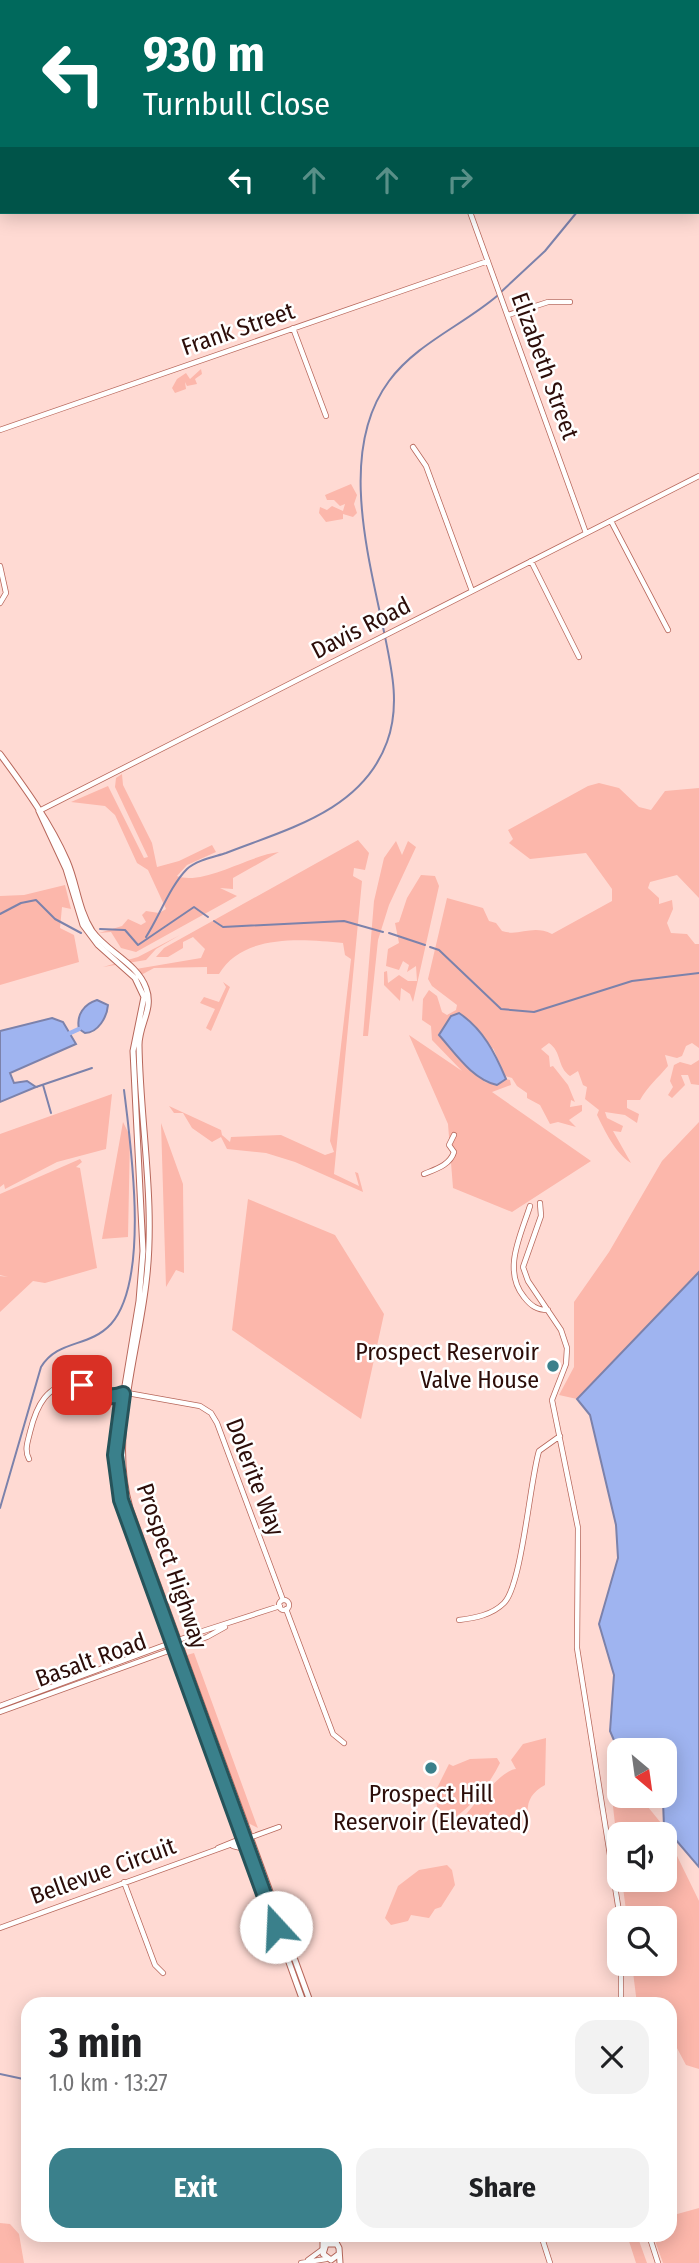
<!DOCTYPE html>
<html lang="en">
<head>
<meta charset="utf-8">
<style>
	:root { --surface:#fff; --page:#f2f2f2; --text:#202124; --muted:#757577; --accent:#3a808b }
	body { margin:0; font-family:"Fira Sans Condensed",sans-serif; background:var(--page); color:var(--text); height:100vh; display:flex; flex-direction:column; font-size:26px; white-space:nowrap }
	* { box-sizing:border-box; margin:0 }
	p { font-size:23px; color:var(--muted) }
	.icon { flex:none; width:38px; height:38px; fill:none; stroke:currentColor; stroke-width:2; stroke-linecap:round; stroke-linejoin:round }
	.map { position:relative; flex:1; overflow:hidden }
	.drawer { position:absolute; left:21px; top:1997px; width:656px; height:245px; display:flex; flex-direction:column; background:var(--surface); border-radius:21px; box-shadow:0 4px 18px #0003 }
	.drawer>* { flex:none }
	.hud { position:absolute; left:0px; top:0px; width:700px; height:214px; box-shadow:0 4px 18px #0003; background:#00695c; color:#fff; overflow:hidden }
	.needle { width:46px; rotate:151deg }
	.controls { position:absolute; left:607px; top:1738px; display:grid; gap:14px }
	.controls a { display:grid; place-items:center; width:70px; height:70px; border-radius:14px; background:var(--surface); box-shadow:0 4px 18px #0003; font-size:35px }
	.pin { position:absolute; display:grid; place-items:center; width:60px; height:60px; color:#fff; margin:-30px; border-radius:14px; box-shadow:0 4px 10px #0006 }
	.me { position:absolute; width:77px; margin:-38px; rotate:340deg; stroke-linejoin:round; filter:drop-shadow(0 0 5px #0008) }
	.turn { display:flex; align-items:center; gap:24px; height:147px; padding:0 28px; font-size:32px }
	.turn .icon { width:91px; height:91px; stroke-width:2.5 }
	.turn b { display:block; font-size:49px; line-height:60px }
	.lanes { display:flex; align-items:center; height:66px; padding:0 28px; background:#0003; justify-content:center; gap:35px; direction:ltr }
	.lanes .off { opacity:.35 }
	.round { display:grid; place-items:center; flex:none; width:74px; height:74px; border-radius:21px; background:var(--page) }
	.summary { display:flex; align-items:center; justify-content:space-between; height:119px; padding:0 28px }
	h1 { font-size:42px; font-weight:700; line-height:52px }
	.action { display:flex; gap:14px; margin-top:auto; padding:14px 28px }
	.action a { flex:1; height:80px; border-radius:21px; background:var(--accent); color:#fff; font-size:28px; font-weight:700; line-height:80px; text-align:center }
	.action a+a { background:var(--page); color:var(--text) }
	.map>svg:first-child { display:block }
	.green { fill:#fcb7ab }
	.water { fill:#9fb4f0; stroke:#7c82ab; stroke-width:2 }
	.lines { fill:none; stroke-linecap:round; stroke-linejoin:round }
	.stream { stroke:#7c82ab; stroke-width:2 }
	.canal { stroke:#9fb4f0; stroke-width:4.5 }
	.minor-casing { stroke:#b7675b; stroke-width:6 }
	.major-casing { stroke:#b7675b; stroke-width:7 }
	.minor { stroke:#fff; stroke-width:4.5 }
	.major { stroke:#fff; stroke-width:5 }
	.route-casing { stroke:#26535a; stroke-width:18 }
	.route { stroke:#3a808b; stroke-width:12 }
	.poi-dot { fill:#3a808b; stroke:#fff; stroke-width:2.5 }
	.labels { text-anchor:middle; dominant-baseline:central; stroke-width:5; stroke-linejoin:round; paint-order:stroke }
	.street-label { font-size:24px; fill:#2c0d09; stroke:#fff }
	.poi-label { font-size:24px; fill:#2c0d09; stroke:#fff; text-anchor:end }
</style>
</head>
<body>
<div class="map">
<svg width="699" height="2263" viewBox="0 0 699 2263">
	<rect width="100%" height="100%" fill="#ffdad3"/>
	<path class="green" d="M201,369L202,374L195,379L197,384L187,386L185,382L186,389L175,393L172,388L177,379L186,373L190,379Z
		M351,484L357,495L354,504L357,513L353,517L343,514V519L326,522L319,513L320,507L327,510L332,506L343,511L345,504L340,506L334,500H327L325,495Z
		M122,774L123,785L152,843L157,867L179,861L212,845L216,852L187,865L177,876C203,886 250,855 279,852L233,878V889L220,888L237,896L136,952L121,948L111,932L99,933L122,926L128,919L141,925L146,922L142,915L146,911L159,913L166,909L148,870L137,863L115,815L105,806L71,802L108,786L144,858L148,857L115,787L116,778Z
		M599,783L619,788L639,807L651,810L665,791L699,788V898L677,875L650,882L648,888L659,898V904L672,900L673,909L667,923L671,933L687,934L695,944H699V1048L692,1043L686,1046L682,1056L677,1058L665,1055L668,1066C658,1078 648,1086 640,1100H627V1108L639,1114L637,1123L625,1115L605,1112L607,1118L623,1126L621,1132L613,1131L631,1163C615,1153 605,1131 597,1115L599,1110L585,1099L587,1087L583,1085L578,1071L570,1076C557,1067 562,1052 549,1043L541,1049L549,1056L550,1067L553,1066L568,1085L575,1102L571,1100L570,1107L582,1105V1111L569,1120L576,1127L558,1122L550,1124L540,1105L527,1098V1093L517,1086L512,1078L505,1076L493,1048L470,1069L485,1082L497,1085L506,1079L510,1080L511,1085L492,1092L591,1161L512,1212L453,1188L448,1124L409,1035L462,1071L432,1040L431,1026L422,1020L423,999L429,990L437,996L442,1012L447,1015L456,1010L457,1005L432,986L428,979L447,898L483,908L489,921L496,923L502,931C519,937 532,924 552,934L612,901V889L586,853L530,859L509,843L513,839L508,830L588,786Z
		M358,840L369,853L365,870L354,868L353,876L362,881L334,1174L359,1186L355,1172L358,1173L363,1192L295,1162L266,1153L227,1149L221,1137L212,1142L192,1128L183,1113H174L169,1106L221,1130L222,1135L230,1142L231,1137L281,1135L325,1155L334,1152L330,1141L351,959L345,955L343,943C304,939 243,933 219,974H207V967L154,968L141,975L136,969L201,958L205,949L193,937L183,942V948L168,957H156L164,948Z
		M396,841L402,855L408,841L416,847L389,905L378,940L368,1036H363L374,901L384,858Z
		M421,875L435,876L439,886L413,1002L410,994L401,988L400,1001L384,985V972L387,971L388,983L399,975L408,981H417L416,966L407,972L409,965L403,961L399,970L386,966L388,949L399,943L395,923L399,922L407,898Z
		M65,885L71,909L62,907L60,928L74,935L79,962L0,985V896L24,895Z
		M180,935L156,949L146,960L103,967L138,957Z
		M223,982L230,987L211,1031L206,1028L215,1009L200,1003L204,997L219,1002L226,987Z
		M699,1060V1085L691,1084L688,1075H681L685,1085L672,1098L668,1095L673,1087L670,1081L674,1065L680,1062L691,1065Z
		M112,1094L106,1149L57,1162L5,1189L4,1184L0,1187V1134Z
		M123,1122L130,1136L128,1237L102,1239Z
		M699,1122V1272L577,1399L559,1395L574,1367V1302L609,1252L662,1161Z
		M161,1123L183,1184L184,1273L176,1270L166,1287Z
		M80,1159L82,1162L76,1167L80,1168L97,1268L45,1283L33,1281L0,1312V1276L8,1277L0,1275V1194Z
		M248,1199L335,1235L384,1314L361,1419L232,1330Z
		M194,1653L256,1823L258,1828L248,1823L187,1655Z
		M546,1738L545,1785C529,1794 525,1804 529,1825L525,1830L486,1826L470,1832L457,1827C465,1814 502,1769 516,1769L511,1760L523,1744Z
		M607,1754L619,1770L620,1796H639L661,1823L699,1901V2069L686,2065L670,2035V2004H637L632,1964H665V1918H627L622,1880H665V1834H620L619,1859Z
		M497,1758L500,1763C488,1787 471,1808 449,1821L447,1828H440L435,1792L449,1764L453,1766L470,1759Z
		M447,1865L452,1870L455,1885L441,1907L435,1909L429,1918L411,1915L408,1921L391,1925L385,1918L398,1886L419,1870Z
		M699,2208V2263H663L653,2235H670V2216Z
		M0,2223L10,2224L19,2234L24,2263H0Z
		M627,2235H637L647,2263H636Z"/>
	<path class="water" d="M97,1000L108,1005C107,1017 98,1033 85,1033L79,1029C76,1015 84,1004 97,1000Z
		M459,1013C483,1029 495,1053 506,1079L497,1085C472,1079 456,1054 439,1035L451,1016Z
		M52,1018L63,1022L76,1044L10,1073L14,1083L27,1081L36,1087L0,1102V1031Z
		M699,1272V1867L664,1826L663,1802L657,1796H665V1750L619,1752L610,1731L614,1675L599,1624L618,1558L616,1525L590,1415L577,1399Z"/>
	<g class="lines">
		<path class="stream" d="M672,2V0
			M698,106H699
			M501,292L545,251L577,212
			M0,914L21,903L36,900L55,919L81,933
			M214,921L223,927L344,921L383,932
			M100,929L125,930L138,945L194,907L208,917
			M389,933L425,945
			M146,937C159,917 170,886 187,869C197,860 214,857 226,853C287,829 362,811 387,742C401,704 391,666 383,627C367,551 339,448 389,381C416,344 463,325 497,296
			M430,947L439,950L501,1009L534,1012L632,981L699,973
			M43,1085L51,1113
			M36,1087L92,1068
			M0,1508L41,1367C58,1339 89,1348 111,1324C150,1280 131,1147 124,1090
			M0,2074L28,2080"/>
		<path class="canal" d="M68,1034L79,1029"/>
		<defs>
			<path id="minor" d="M36,0V2
				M394,0V2
				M470,212L586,533
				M508,315L548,302H570
				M293,328L326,416
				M0,430L488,261
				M413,447L426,466L472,591
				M611,521L668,630
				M531,561L579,657
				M0,566L6,593L0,603
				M39,811L699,476
				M424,1174C436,1169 450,1165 454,1152L449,1145L454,1135
				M540,1203L541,1216L523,1267L528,1281L561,1330L567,1348L566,1364L552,1400L578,1528L577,1648L620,1918
				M530,1206C521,1235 502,1270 524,1297C531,1306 537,1310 548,1310
				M88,1387L116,1398L123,1394
				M29,1459C24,1450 28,1441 30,1432C36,1407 47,1382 77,1384L200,1406L211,1413L217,1423L283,1600
				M279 1605a5 5 0 1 1 10 0a5 5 0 1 1-10 0Z
				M286,1609L333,1734L344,1743
				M459,1620C475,1618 492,1615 504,1603C522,1585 530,1480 539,1451L560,1436
				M0,1706L203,1631L280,1606
				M0,1712L207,1637L225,1627
				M233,1846L241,1848L252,1863
				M218,1848L245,1837
				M124,1882L155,1965L163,1973
				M0,1928L279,1827
				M621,2004V1964
				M541,2235L550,2263
				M649,2235L658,2263
				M308,2260L323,2249
				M301,2263L326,2259"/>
			<path id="major" d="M235,2L240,0
				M251,2L255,0
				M0,83L2,82
				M0,88L2,87
				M0,754C25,788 50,822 67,861C77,884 78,909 92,931C107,952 137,963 146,988C154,1009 139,1024 139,1045C140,1123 156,1204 146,1283C138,1354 109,1437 130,1508L311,2004
				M39,811L66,869L83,925L98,945L135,978L144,997L133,1051L143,1251L139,1301L116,1440L118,1488L304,2004
				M323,2235V2248
				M332,2235L339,2248L340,2263
				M336,2244H326L323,2254L331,2260L339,2254"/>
		</defs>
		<use href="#minor" class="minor-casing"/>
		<use href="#major" class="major-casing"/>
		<use href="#minor" class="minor"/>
		<use href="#major" class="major"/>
	</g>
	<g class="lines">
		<defs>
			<path id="route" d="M82,1385C95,1390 108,1401 123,1394L115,1455L121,1500L276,1927"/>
		</defs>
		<use href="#route" class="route-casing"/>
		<use href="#route" class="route"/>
	</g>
	<g class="poi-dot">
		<circle cx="553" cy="1366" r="7"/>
		<circle cx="431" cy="1768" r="7"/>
	</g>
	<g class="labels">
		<g class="street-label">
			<text transform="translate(238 329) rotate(-19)">Frank Street</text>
			<text transform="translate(545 366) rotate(70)">Elizabeth Street</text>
			<text transform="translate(361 628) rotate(-27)">Davis Road</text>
			<text transform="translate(255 1477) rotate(69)">Dolerite Way</text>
			<text transform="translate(172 1566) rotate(71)">Prospect Highway</text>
			<text transform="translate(91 1660) rotate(-20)">Basalt Road</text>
			<text transform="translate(103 1871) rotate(-20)">Bellevue Circuit</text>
		</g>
		<g class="poi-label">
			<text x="539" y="1352">Prospect Reservoir<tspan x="539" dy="28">Valve House</tspan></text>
			<text x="431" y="1794" text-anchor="middle">Prospect Hill<tspan x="431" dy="28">Reservoir (Elevated)</tspan></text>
		</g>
	</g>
</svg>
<div class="controls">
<a><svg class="needle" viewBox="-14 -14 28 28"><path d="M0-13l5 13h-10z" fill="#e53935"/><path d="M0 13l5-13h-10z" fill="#757577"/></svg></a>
<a><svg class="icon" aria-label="sound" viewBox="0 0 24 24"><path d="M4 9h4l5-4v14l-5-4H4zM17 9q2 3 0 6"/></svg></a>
<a><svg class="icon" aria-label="search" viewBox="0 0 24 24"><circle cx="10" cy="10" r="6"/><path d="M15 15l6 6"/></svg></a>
</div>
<div class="pin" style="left:82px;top:1385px;background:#d93025"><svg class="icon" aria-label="arrive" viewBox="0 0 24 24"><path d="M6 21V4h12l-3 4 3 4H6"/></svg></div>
<svg class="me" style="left:276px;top:1927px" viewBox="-20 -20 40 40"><circle r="19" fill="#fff"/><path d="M0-13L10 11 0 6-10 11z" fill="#3a808b"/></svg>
<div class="hud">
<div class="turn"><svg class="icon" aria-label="left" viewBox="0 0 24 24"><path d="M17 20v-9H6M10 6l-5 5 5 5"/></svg><div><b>930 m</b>Turnbull Close</div></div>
<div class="lanes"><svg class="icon" aria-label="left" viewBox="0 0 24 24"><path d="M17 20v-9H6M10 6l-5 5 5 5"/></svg><svg class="icon off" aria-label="ahead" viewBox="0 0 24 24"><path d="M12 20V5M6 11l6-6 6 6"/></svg><svg class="icon off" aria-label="ahead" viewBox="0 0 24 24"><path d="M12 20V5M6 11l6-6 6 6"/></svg><svg class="icon off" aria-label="right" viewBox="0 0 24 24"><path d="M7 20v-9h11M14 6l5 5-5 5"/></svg></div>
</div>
<section class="drawer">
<div class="summary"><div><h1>3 min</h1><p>1.0 km · 13:27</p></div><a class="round"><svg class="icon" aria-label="close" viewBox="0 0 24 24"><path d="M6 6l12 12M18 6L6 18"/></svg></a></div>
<div class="action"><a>Exit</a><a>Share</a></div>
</section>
</div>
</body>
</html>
